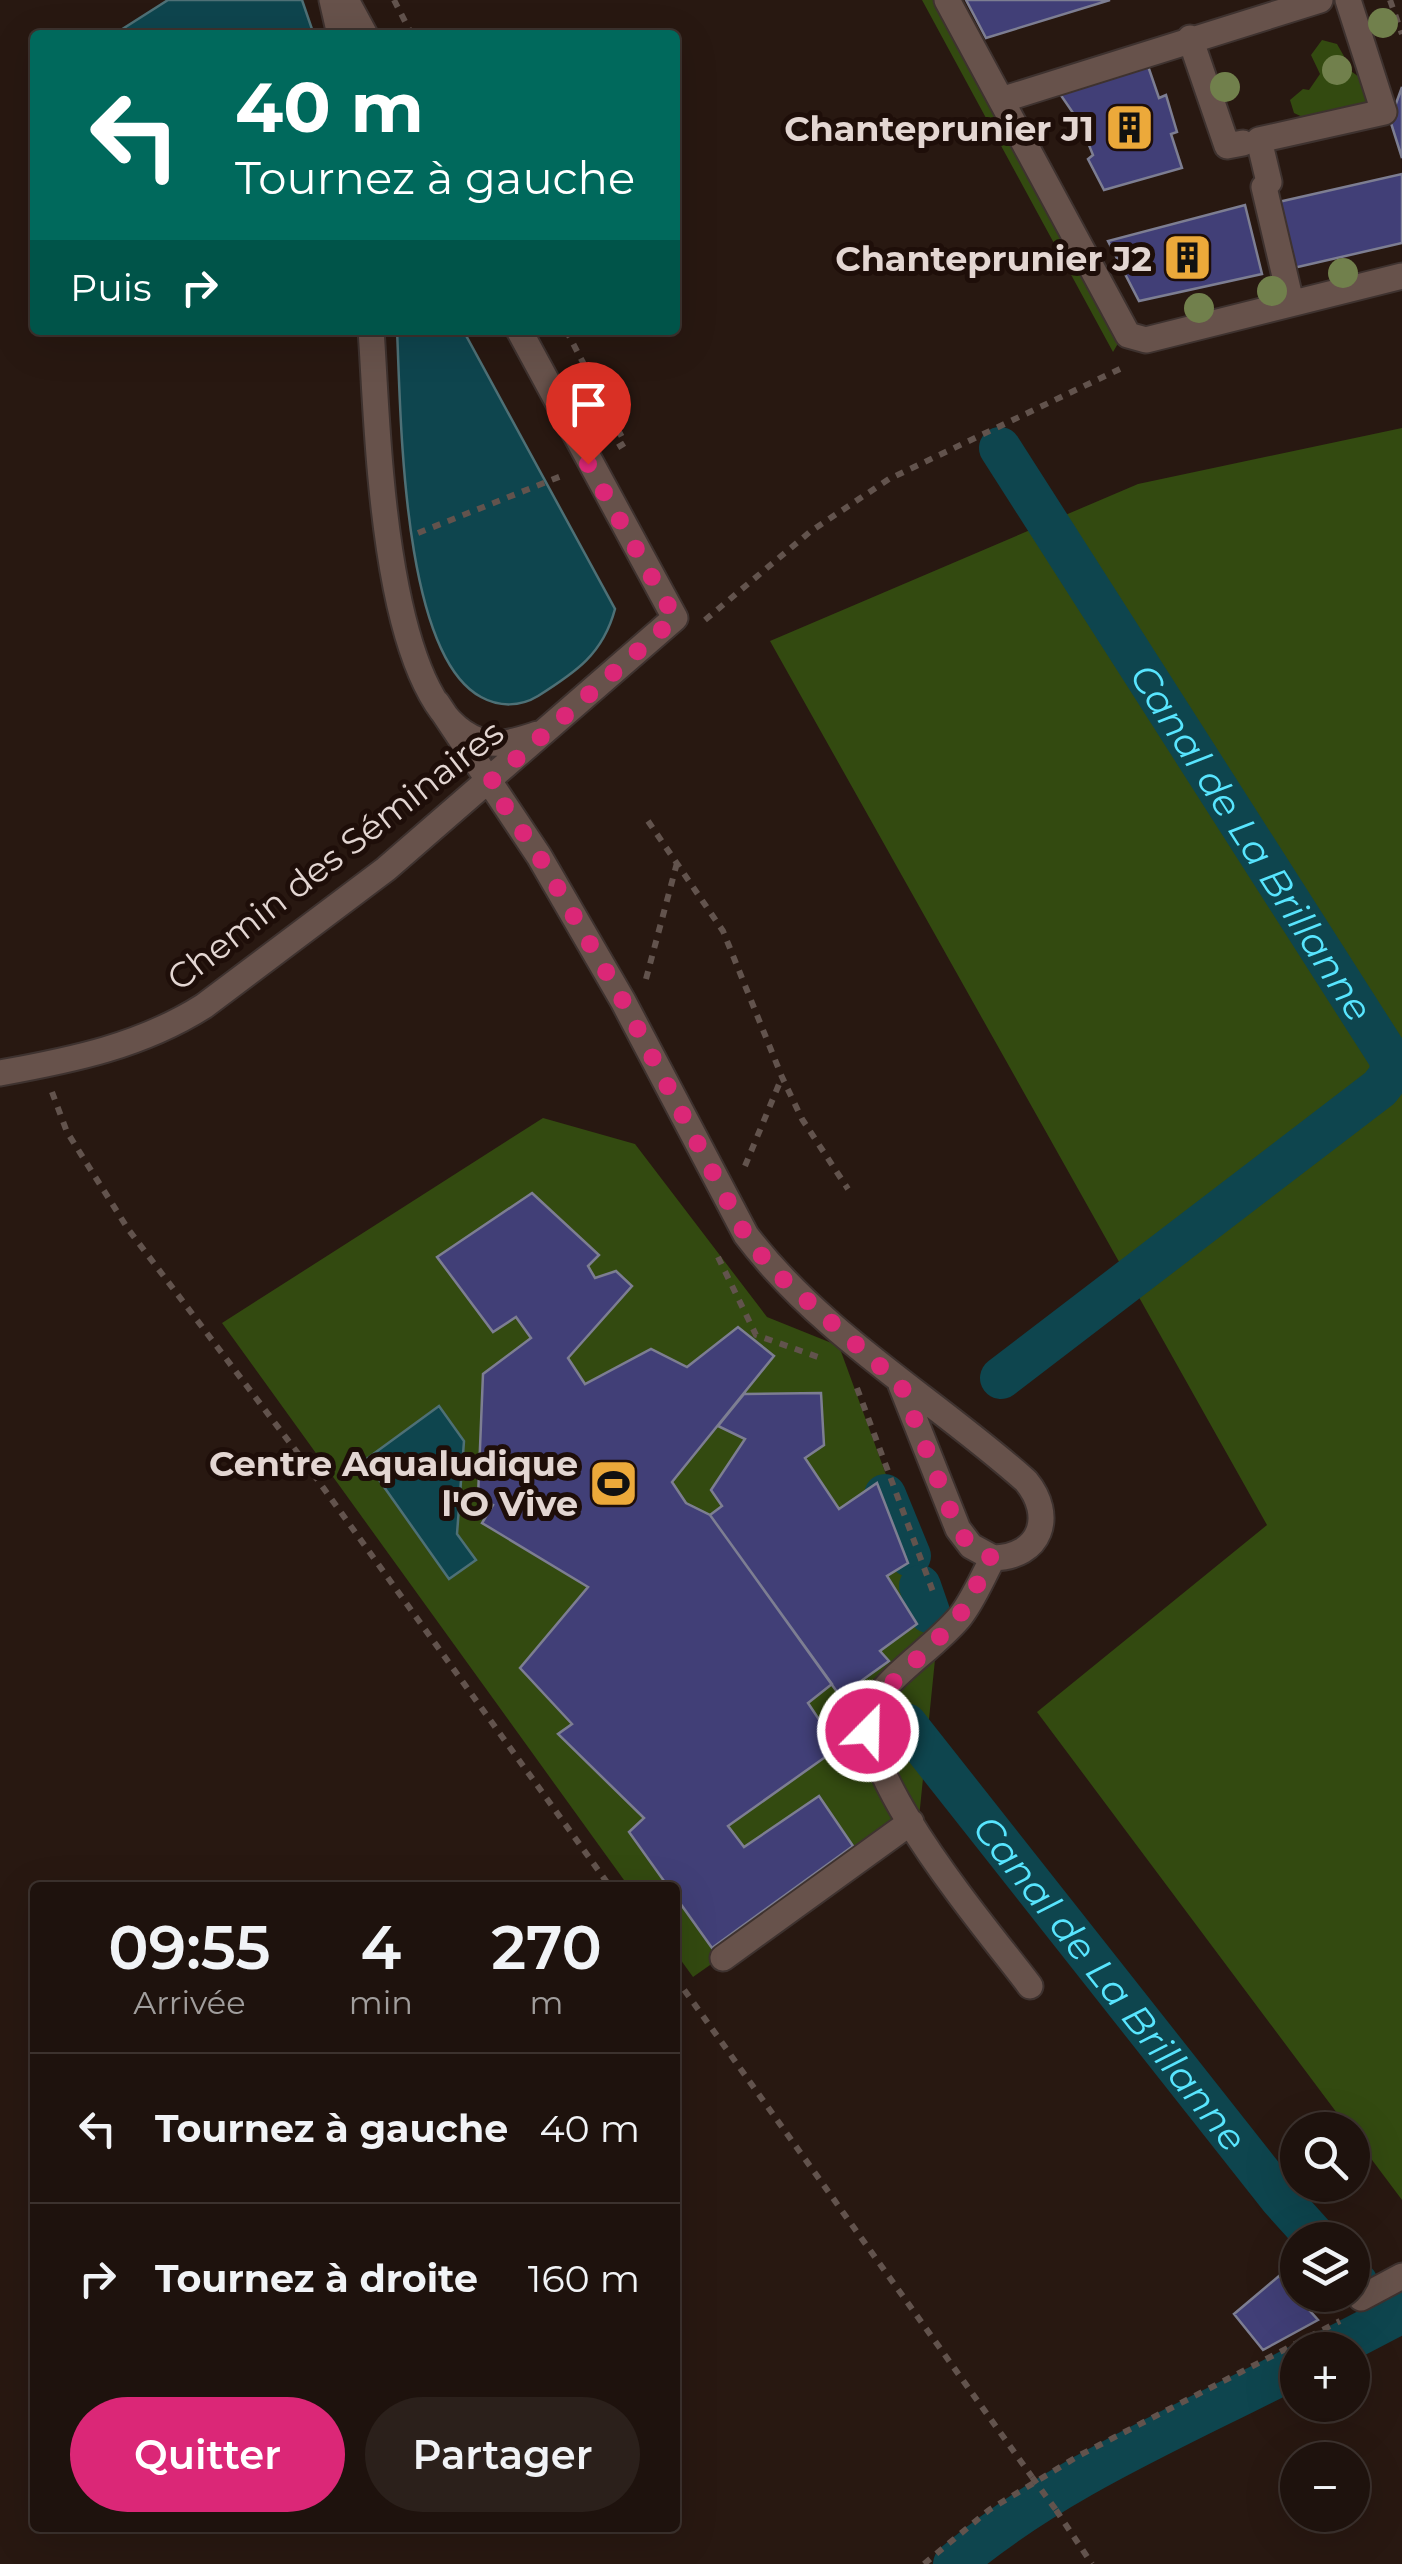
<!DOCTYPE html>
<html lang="fr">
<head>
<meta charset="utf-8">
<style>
	:root { --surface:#1e120d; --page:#2b201b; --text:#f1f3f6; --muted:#a19e9d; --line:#3c322e; --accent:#db2777 }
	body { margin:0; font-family:Montserrat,sans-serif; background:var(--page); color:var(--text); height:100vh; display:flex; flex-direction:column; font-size:38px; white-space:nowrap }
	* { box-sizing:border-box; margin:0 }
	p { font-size:32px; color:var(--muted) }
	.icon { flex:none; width:55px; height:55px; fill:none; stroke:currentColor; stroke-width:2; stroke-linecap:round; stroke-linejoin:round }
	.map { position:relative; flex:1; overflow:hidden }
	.drawer { position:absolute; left:30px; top:1882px; width:650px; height:650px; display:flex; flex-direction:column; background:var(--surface); border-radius:10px; box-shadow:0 10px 40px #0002,0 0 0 2px var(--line) }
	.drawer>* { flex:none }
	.hud { position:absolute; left:30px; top:30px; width:650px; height:305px; border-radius:10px; box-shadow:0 10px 40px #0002,0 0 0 2px var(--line); background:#00695c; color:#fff; overflow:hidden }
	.buttons { position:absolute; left:1280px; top:2112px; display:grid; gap:20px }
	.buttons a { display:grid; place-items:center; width:90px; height:90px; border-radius:50%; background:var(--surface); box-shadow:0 10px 40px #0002,0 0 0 2px var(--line); font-size:50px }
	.pin { position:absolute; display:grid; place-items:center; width:85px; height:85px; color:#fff; margin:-102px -42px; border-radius:50% 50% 50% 0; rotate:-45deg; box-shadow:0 0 10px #0007 }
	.pin .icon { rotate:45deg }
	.me { position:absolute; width:110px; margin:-55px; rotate:23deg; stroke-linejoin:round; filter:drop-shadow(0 0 8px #0008) }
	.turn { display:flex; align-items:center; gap:35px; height:210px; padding:0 40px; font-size:45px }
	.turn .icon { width:130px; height:130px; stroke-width:2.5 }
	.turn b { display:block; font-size:70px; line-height:85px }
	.then { display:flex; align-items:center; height:95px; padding:0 40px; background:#0003; gap:20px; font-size:38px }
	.eta { display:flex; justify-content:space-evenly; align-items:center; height:170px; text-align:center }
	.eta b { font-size:60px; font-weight:600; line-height:70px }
	.cta { display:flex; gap:20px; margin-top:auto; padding:20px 40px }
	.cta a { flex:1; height:115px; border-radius:60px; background:var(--accent); color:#fff; font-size:40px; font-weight:600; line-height:115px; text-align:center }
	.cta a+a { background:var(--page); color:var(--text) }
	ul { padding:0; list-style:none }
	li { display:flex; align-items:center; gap:30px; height:150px; padding:0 40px; border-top:2px solid var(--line) }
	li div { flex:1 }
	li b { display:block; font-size:38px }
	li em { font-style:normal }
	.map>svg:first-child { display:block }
	.green { fill:#334a10 }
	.water { fill:#0e454e; stroke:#4e7076; stroke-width:2.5 }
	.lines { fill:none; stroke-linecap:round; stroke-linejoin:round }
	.canal { stroke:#0e454e; stroke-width:42 }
	.building { fill:#413f77; stroke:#7d7e92; stroke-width:2.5 }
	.minor-casing { stroke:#3e322f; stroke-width:29 }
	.path { stroke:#62534d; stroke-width:6; stroke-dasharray:8 8; stroke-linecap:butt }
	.minor { stroke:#67524b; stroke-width:25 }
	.path-bridge { stroke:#62534d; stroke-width:6; stroke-dasharray:8 8; stroke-linecap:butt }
	.tree { fill:#71804c }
	.route { stroke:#db2777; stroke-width:18; stroke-dasharray:0 32.4 }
	.labels { text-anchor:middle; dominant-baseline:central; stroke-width:10; stroke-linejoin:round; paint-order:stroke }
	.poi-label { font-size:35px; font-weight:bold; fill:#e3d6d2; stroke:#1e0e09; text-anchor:end }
	.street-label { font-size:35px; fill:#e3d6d2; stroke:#1e0e09 }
	.water-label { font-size:38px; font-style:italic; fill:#58e5fe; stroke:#1e0e09 }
</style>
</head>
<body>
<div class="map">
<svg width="1402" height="2564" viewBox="0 0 1402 2564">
	<rect width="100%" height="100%" fill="#281811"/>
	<path class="green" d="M922,0H935L1120,340L1113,352Z
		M1322,40L1337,44L1345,58L1344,66L1374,88L1375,107L1311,121L1294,113L1290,100L1303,89L1309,90L1320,74L1311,55Z
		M1402,428V2200L1037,1712L1267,1525L770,641L1138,484Z
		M543,1118L635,1144L767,1317L839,1346L939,1620L919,1818L693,1977L675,1952V1888L629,1887L222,1323Z"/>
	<path class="water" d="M168,0H302L314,35H113Z
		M397,330H463L615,609C603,654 576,672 538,696C520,707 499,707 481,697C401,654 401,413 397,330Z
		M439,1406L464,1441L457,1534L476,1560L449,1579L365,1460Z"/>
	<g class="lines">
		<g class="canal">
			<path id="s1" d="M1000,448L1391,1060L1390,1075L1380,1088L1001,1378"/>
			<path d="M885,1495L910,1556"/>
			<path d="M920,1586L929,1612"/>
			<path id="s2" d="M906,1724L1281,2199L1318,2240"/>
			<path d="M1352,2278L1357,2283"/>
			<path d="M1329,2350L1402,2312"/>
			<path d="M954,2564C1054,2479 1182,2426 1298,2366"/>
		</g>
	</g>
	<path class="building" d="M966,0H1110L986,38Z
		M1148,66L1159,98L1166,95L1177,132L1171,134L1182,168L1104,190L1088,159L1093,155L1080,123L1060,94Z
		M1402,87V158L1390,120Z
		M1402,174V243L1289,269L1274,203Z
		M1245,205L1262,274L1139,301L1108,241Z
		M532,1193L599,1255L588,1266L595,1278L616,1271L632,1286L568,1358L585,1384L651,1349L687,1367L738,1327L774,1356L672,1482L686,1503L710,1515L832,1684L808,1703L838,1748L728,1826L744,1847L819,1796L853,1846L712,1948L675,1896V1888H669L629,1832L644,1818L558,1734L572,1724L520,1668L588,1587L482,1523L493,1505L478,1497L483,1374L531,1338L516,1317L493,1332L437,1257Z
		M821,1393L824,1445L805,1458L839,1509L877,1483L908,1563L887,1576L917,1624L880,1651L889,1661L840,1696L710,1515L722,1506L711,1490L745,1439L718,1426L744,1394Z
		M1279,2276L1318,2320L1263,2350L1234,2314Z"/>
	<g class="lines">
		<defs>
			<path id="minor" d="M332,0L340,35
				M346,0L365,35
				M947,0L1128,335L1146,340L1402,276
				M1190,38L1227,146L1243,143
				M1001,100L1320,0
				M1291,302L1264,187L1269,182L1259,140L1384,112L1348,0
				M371,330C378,419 380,704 478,740C498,748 519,740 538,734
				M437,703L539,856L623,1001L746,1235C823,1336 933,1398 1026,1481C1055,1516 1041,1557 993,1558L971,1546L958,1529L901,1385
				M0,1073C72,1060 141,1046 204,1006L386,869L675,618L519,330
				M993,1558C982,1578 973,1601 959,1618C934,1647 899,1668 876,1699C836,1755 994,1937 1030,1986
				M723,1958L911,1822
				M1361,2298L1402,2276"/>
		</defs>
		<use href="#minor" class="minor-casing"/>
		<path class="path" d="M394,0L412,35
			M1390,0L1402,34
			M566,330L625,443L615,449
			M418,533L564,475
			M705,620L811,531L889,479L1124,367
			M648,821L723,931L782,1077L802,1119L848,1189
			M646,979L677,863
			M52,1092L67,1132L128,1229L309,1468L611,1888
			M745,1166L782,1077
			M718,1257L756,1335L818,1357
			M857,1388L935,1597
			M675,1977L1032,2477
			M1056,2510L1092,2564
			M924,2564L989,2510L1080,2455L1340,2321"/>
		<use href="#minor" class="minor"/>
		<path class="path-bridge" d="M1032,2477L1056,2510"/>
	</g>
	<g class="tree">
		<circle cx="1383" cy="23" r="15"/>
		<circle cx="1337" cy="70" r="15"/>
		<circle cx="1225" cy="87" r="15"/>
		<circle cx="1343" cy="273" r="15"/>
		<circle cx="1272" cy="291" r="15"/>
		<circle cx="1199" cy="308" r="15"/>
	</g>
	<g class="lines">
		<path class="route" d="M588,464L675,618L489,783L539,856L623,1001L746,1236L773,1270L901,1385L958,1530L971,1546L992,1558L957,1620L876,1699L868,1731"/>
	</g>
	<defs>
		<symbol id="building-square" viewBox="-11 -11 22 22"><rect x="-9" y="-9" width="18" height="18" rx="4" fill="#eca93a" stroke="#1e0e09"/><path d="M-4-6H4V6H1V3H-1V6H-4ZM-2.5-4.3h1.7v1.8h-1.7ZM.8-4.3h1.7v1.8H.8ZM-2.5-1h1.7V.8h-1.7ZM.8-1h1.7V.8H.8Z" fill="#111"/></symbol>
		<symbol id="stadium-square" viewBox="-11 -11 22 22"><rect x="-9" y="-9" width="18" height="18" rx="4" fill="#eca93a" stroke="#1e0e09"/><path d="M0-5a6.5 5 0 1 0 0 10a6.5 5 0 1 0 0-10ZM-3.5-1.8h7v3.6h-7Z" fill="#111"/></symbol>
	</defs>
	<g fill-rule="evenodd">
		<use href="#building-square" x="1102" y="100" width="55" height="55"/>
		<use href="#building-square" x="1160" y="230" width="55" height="55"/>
		<use href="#stadium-square" x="586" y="1456" width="55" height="55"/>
	</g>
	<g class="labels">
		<g class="poi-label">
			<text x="1094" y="128">Chanteprunier J1</text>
			<text x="1152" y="258">Chanteprunier J2</text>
			<text x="578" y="1463">Centre Aqualudique<tspan x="578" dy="40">l'O Vive</tspan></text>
		</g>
		<g class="street-label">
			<text transform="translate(335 855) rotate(-38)">Chemin des Séminaires</text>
		</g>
		<g class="water-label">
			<text stroke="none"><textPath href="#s1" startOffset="468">Canal de La Brillanne</textPath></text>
			<text stroke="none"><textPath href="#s2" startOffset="330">Canal de La Brillanne</textPath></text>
		</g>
	</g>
</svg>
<div class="buttons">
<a><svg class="icon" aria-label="search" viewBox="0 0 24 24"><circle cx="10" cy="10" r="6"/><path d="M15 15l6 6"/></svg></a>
<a><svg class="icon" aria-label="layers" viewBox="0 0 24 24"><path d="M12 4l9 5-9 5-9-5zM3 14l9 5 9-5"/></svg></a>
<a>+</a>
<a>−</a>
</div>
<div class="pin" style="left:588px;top:464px;background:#d93025"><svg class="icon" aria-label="arrive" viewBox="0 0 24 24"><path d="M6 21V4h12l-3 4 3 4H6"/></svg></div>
<svg class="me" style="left:868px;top:1731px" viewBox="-20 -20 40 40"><circle r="17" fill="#db2777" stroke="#fff" stroke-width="3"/><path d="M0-11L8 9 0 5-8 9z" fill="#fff"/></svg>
<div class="hud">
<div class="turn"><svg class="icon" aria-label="left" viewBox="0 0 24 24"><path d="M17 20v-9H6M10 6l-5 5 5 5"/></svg><div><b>40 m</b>Tournez à gauche</div></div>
<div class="then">Puis<svg class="icon" aria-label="right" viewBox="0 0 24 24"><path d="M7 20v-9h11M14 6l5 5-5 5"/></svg></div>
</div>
<section class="drawer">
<div class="eta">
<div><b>09:55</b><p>Arrivée</p></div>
<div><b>4</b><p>min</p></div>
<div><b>270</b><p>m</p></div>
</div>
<ul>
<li><svg class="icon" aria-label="left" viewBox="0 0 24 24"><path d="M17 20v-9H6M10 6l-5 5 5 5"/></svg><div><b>Tournez à gauche</b></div><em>40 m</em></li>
<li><svg class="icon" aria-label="right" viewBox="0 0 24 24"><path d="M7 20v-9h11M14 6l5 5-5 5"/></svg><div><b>Tournez à droite</b></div><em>160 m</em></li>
</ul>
<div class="cta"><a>Quitter</a><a>Partager</a></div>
</section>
</div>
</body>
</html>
